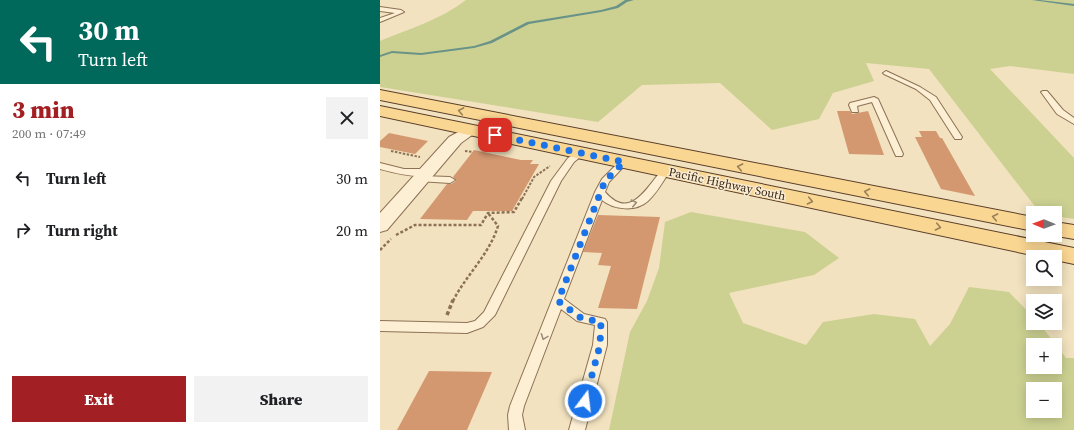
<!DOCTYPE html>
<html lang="en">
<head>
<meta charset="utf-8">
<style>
	:root { --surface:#fff; --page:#f2f2f2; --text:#202124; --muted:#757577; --accent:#a21f24 }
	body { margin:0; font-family:"Source Serif 4",serif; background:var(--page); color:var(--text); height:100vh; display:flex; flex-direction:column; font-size:15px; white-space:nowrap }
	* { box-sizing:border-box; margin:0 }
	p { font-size:13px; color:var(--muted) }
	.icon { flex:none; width:22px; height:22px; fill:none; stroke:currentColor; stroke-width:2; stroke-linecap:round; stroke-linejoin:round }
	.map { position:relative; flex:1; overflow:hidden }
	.side { display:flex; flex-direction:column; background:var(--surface); width:380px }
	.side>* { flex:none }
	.hud { background:#00695c; color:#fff; overflow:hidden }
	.needle { width:26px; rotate:271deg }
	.buttons { position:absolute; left:646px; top:206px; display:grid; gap:8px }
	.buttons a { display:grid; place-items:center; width:36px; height:36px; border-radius:0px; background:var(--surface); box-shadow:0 2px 10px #0003; font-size:20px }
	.pin { position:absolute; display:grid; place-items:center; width:34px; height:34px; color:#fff; margin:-17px; border-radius:8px; box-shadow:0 2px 6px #0006 }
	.me { position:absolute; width:44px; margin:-22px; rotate:15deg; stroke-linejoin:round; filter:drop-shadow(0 0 3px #0008) }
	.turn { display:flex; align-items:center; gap:14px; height:84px; padding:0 12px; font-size:18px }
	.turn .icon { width:52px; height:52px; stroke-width:2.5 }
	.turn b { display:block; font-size:28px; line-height:34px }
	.round { display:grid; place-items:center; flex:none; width:42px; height:42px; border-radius:0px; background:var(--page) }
	.overview { display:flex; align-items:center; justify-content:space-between; height:68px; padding:0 12px }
	h1 { font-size:24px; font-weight:800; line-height:30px; color:var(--accent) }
	.action { display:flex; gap:8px; margin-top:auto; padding:8px 12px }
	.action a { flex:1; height:46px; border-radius:0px; background:var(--accent); color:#fff; font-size:16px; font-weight:800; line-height:46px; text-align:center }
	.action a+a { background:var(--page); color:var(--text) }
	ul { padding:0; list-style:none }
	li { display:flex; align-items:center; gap:12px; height:52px; padding:0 12px }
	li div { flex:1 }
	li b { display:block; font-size:15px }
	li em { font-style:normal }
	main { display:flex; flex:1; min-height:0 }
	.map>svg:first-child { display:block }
	.green { fill:#ccd192; fill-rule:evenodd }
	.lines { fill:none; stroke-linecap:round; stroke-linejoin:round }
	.stream { fill:#699387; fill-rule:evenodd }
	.building { fill:#d49871 }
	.lane-casing { stroke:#8d7156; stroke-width:2 }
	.street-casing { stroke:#8d7156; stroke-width:2 }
	.primary-casing { stroke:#5a3f2a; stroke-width:2 }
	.path-far2 { stroke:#8d7156; stroke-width:2; stroke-dasharray:2.5 1.5; stroke-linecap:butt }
	.path-far1 { stroke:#8d7156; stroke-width:2.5; stroke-dasharray:3 2; stroke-linecap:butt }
	.path { stroke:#8d7156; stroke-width:3.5; stroke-dasharray:4 2.5; stroke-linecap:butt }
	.lane { fill:#fcefd4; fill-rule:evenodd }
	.street { fill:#fcefd4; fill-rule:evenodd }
	.primary { fill:#fad693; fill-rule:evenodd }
	.oneway { stroke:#9a8058 }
	.oneway2 { stroke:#9c8c78 }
	.route { stroke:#1a73e8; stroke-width:7; stroke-dasharray:0 12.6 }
	.labels { text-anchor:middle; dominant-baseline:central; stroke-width:3; stroke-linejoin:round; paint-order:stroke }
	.street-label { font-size:12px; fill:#3b2a1c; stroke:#f9ecd0 }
</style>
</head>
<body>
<main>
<section class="side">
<div class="hud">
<div class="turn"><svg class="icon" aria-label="left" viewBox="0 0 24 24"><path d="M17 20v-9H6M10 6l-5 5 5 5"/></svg><div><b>30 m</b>Turn left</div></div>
</div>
<div class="overview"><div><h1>3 min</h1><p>200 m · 07:49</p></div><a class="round"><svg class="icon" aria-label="close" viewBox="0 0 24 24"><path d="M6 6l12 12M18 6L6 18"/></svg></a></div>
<ul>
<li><svg class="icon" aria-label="left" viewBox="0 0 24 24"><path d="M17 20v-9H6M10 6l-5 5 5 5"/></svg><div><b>Turn left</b></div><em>30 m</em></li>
<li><svg class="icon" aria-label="right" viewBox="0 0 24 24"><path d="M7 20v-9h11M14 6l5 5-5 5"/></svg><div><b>Turn right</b></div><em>20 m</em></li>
</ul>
<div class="action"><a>Exit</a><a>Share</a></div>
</section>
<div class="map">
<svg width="694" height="430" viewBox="0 0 694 430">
	<rect width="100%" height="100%" fill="#f2e2bf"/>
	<path class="green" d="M86,0H694V74L630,66L610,69L694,158V219L675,216V213H660L549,69L486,63L494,81L453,93L439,119L392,130L340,83L262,85L218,122L0,87V41C29,29 60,20 86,0Z
		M311,212L425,232L459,258L434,275L349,293L363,323L426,345L443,322L494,314L535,319L550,346L570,324L589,287L629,292L653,317V323H659L686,358H694V430H229L250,332L267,301L279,268L285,222ZM653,345H675V367H653ZM653,389H675V411H653Z"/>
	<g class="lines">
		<path class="stream" d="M245,0H254L247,2L238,8L221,12L149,24L112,43L94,48L41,55L12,53L0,57V55L12,51L41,53L94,46L110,41L147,22L221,10L236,6Z
			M652,0H660L694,4V6Z"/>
	</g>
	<path class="building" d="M457,111H470L472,114L488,111L504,155L469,154Z
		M539,131H556L560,138H562L595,196L561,189L535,137H542Z
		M9,133L48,141L35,154L0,147V141Z
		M94,150L141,160H153L150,164H159L132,211H93L87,220L40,219L67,184H71L76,181L73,177Z
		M218,215L280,217L257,309L218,308L231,266L218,265L222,253L203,252Z
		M49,371L112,372L87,430H17Z"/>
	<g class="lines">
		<defs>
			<path id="lane" d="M0,7L21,10L24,12L0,22V18L15,13L0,11Z
				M506,71L540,87L556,97L582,137L581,139H575L550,100L536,89L504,74L503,73Z
				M663,91H667L683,110L694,118V124L677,114L661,92Z
				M494,97L498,99L523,154L522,156H516L515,154L492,102L477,106L478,112H472L469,105L470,103Z
				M201,150L205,153L194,162L181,181L115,315L103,327L87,333L0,331V321L87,323L95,321L104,312L171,181L188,158Z
				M244,159L248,162L229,182L225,192C251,222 267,186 283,169H289L290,171C283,181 277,193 268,201C256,212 234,210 222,200L184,299L204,314L225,319L227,322V345L205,430H189L213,345L215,325L197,321L181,309L144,406L142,415L145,430H129L128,415L130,406L215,192L222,179L241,160Z
				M0,163L24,169H47L51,172C42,181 11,172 0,169Z
				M41,176L70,177L75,180L70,183L38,181L36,179Z"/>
			<path id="street" d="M91,125L97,127L99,130L81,143L7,230L0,232V213L69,137Z"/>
			<path id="primary" d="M0,90L653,217V231L0,100Z
				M0,106L694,248V264L675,260V257H661L0,116Z
				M675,222L694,225V239L671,235H675Z"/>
		</defs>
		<use href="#lane" class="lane-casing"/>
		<use href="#street" class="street-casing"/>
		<use href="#primary" class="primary-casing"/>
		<path class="path-far2" d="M11,151L40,157
			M85,151L93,152
			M142,199L154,177L170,166"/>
		<path class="path-far1" d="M16,235L35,225H101L108,213L134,212L142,198
			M0,250L11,239
			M73,301C86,275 109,255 118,226L108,213"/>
		<path class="path" d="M67,315L73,300"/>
		<use href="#lane" class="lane"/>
		<use href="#street" class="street"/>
		<use href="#primary" class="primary"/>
	</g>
	<defs><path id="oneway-chevron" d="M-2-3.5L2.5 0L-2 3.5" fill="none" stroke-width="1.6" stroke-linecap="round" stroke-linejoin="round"/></defs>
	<g class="oneway">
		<use href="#oneway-chevron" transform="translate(81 111) rotate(-169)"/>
		<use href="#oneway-chevron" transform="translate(360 167) rotate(-169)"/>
		<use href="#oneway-chevron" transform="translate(487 192) rotate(-169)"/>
		<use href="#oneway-chevron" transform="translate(430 201) rotate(12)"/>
		<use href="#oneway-chevron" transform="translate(615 217) rotate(-169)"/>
		<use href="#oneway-chevron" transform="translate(558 227) rotate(12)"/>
	</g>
	<g class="oneway2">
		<use href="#oneway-chevron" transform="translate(254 203) rotate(-13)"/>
		<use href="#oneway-chevron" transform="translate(164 337) rotate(111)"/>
	</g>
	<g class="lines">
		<path class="route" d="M115,135L244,162L225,181L178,301L201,318L221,322L220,345L205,401"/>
	</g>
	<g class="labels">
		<g class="street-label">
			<text transform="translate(347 184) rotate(12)">Pacific Highway South</text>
		</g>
	</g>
</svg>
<div class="buttons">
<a><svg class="needle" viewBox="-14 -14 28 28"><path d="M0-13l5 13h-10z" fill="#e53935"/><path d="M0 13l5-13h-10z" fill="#757577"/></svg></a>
<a><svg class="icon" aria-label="search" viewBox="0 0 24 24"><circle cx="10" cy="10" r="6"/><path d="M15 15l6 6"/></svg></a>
<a><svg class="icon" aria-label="layers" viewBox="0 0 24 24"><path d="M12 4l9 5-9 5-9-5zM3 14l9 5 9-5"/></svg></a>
<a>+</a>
<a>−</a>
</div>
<div class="pin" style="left:115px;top:135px;background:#d93025"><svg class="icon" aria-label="arrive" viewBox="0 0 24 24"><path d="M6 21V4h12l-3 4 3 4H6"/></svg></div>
<svg class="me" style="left:205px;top:401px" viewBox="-20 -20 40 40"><circle r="17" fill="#1a73e8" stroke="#fff" stroke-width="3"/><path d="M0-11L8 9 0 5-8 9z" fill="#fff"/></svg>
</div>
</main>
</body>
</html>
